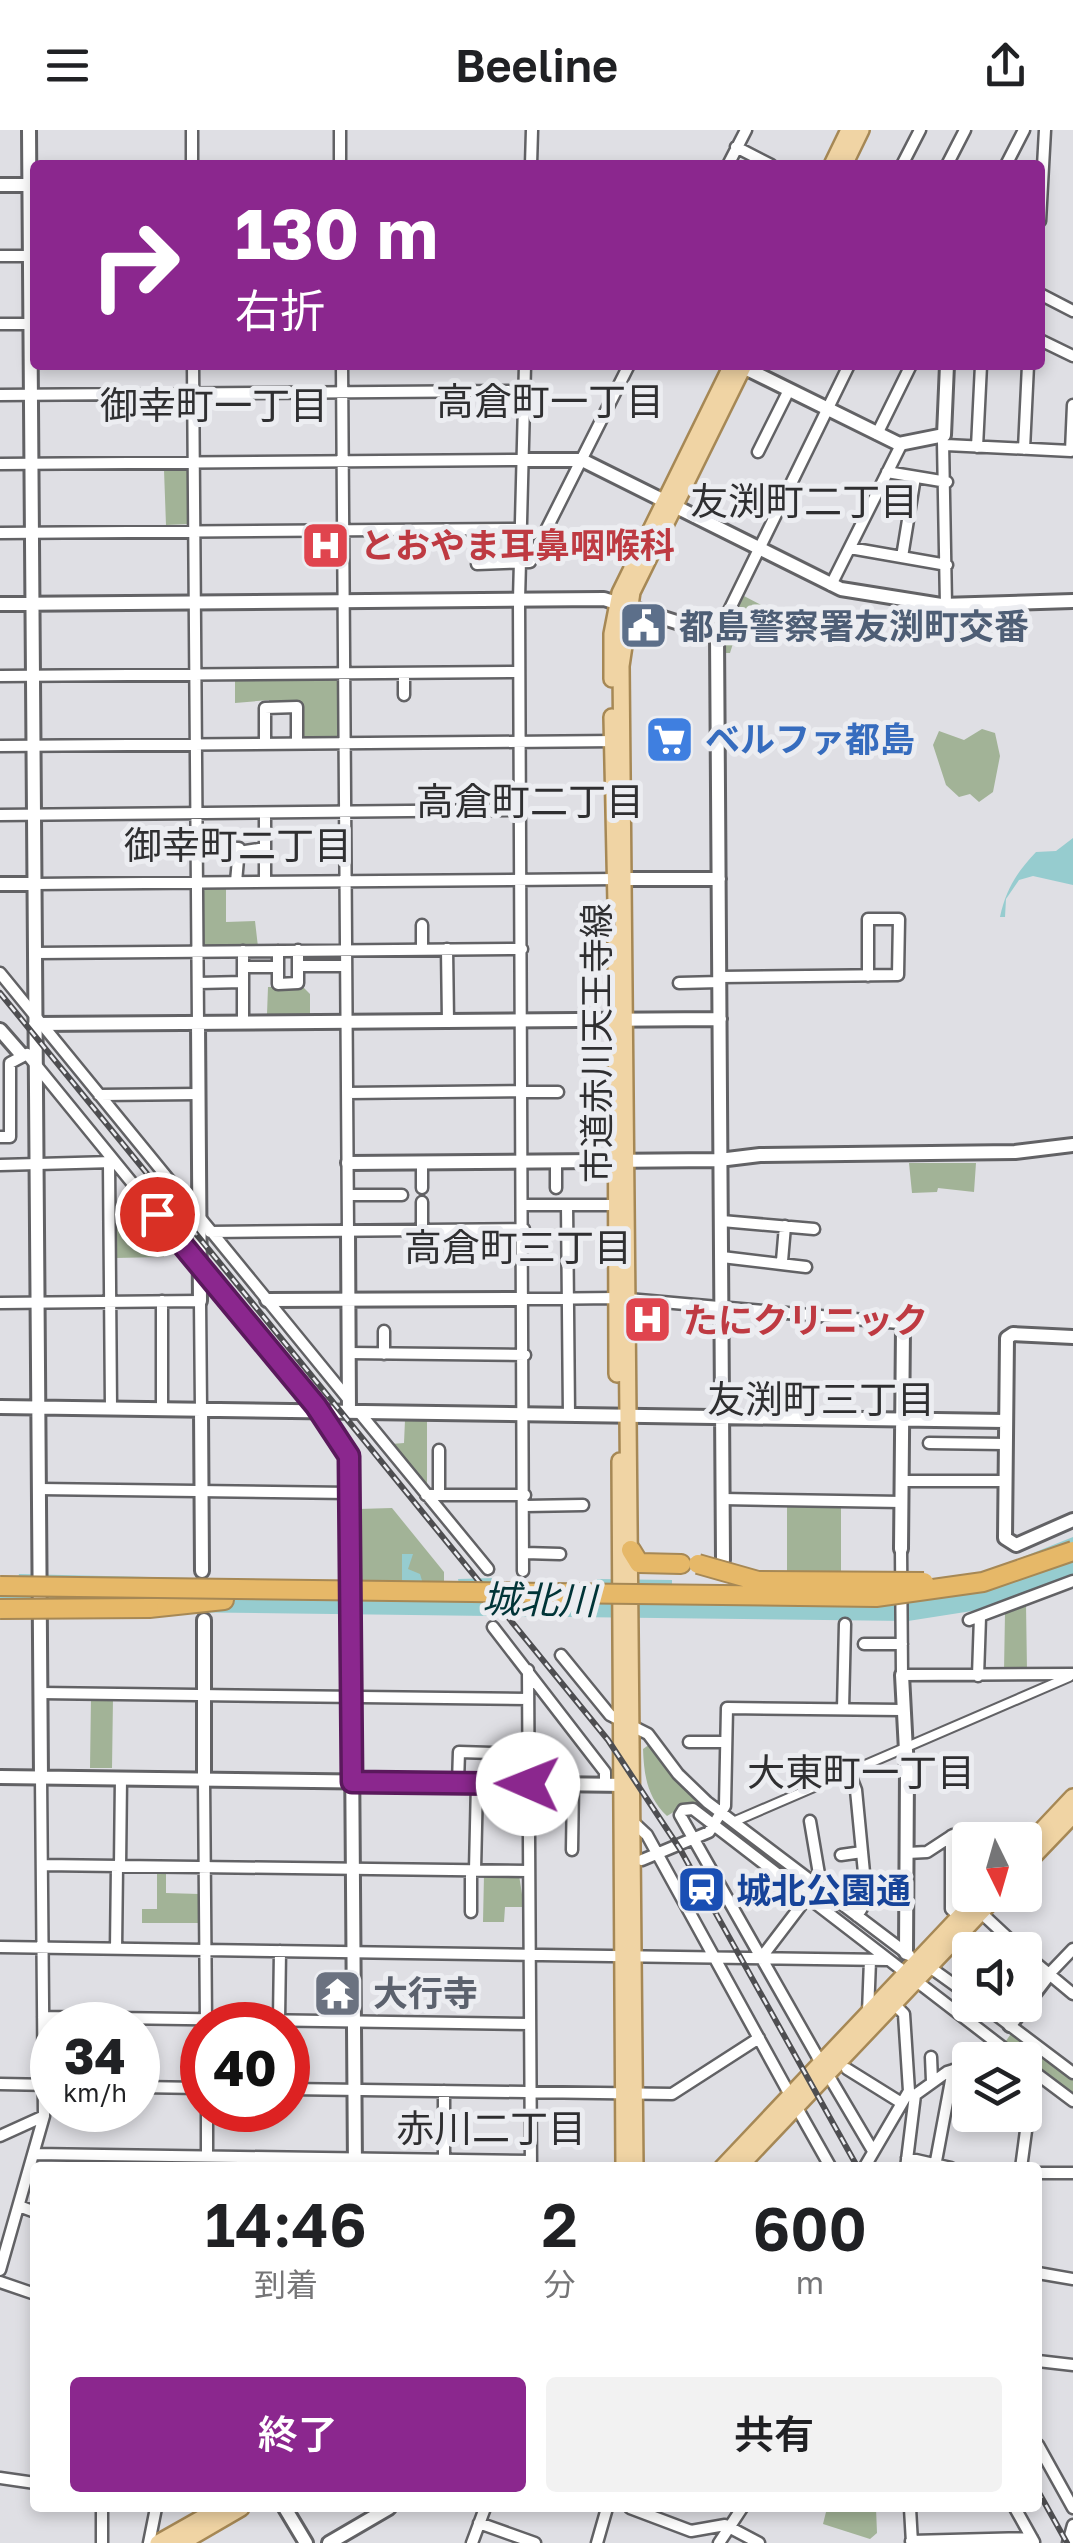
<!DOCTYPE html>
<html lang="ja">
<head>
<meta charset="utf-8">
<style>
	:root { --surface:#fff; --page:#f2f2f2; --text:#202124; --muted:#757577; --accent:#8b278e }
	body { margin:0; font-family:"Golos Text","Noto Sans JP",sans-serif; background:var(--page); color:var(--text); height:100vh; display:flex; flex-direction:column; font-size:38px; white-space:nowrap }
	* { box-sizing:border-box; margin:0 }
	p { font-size:32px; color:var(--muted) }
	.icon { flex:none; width:55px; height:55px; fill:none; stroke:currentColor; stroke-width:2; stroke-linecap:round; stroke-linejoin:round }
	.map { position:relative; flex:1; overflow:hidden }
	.sheet { position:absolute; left:30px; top:2032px; width:1012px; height:350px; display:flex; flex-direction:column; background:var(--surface); border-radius:10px; box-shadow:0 5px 15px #0003 }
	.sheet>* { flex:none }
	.top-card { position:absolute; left:30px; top:30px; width:1015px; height:210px; border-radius:10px; box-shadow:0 5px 15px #0003; background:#8b278e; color:#fff; overflow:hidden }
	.needle { width:65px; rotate:175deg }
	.buttons { position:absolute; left:952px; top:1692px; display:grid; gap:20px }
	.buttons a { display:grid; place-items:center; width:90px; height:90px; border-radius:10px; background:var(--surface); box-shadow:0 5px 15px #0003; font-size:50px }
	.speed { position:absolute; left:30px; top:1872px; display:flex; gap:20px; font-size:50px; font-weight:700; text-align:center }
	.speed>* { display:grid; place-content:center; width:130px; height:130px; border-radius:50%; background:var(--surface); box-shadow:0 5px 15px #0003; line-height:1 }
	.speed small { font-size:25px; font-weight:400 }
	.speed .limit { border:15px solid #d22; background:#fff; color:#111 }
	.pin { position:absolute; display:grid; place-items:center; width:85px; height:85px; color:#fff; margin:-42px; border:5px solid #fff; border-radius:50%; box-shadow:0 2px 10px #0007 }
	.me { position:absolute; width:110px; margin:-55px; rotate:271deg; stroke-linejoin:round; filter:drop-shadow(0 0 8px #0008) }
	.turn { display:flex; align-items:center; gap:35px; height:210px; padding:0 40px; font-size:45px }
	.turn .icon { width:130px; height:130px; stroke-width:2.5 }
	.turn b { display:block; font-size:70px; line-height:85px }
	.eta { display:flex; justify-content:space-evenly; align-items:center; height:170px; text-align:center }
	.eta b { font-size:60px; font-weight:600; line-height:70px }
	.button { display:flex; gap:20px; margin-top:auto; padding:20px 40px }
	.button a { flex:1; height:115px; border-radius:10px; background:var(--accent); color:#fff; font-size:40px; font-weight:600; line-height:115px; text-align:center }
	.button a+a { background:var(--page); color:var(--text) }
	header { display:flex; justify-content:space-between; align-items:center; height:130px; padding:0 40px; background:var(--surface); font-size:45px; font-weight:600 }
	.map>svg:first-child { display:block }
	.green { fill:#a2b397 }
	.water { fill:#96cccf }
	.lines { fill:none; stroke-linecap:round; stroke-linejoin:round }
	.pedestrian-casing { stroke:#626265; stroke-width:12 }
	.minor-casing { stroke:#626265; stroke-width:15 }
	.tertiary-casing { stroke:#626265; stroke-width:18 }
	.primary-casing { stroke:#a68855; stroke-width:20 }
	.motorway-casing { stroke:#a68855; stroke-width:22 }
	.pedestrian { stroke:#fff; stroke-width:8 }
	.minor { stroke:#fff; stroke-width:10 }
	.tertiary { stroke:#fff; stroke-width:12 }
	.primary { stroke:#f0d4a4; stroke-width:15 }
	.motorway { stroke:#e6b868; stroke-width:18 }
	.rail-casing { stroke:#4e4e51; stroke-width:6 }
	.rail { stroke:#ecedf1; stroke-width:2.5; stroke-dasharray:8; stroke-linecap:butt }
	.motorway-bridge-casing { stroke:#a68855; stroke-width:22; stroke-linecap:butt }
	.motorway-bridge { stroke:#e6b868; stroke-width:18 }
	.route-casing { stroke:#5a195c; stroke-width:25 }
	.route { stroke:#8b278e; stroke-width:18 }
	.labels { text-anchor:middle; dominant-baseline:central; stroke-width:10; stroke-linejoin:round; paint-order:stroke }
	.health-label { font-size:35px; font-weight:bold; fill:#be3a42; stroke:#ecedf1; text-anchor:start }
	.service-label { font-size:35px; font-weight:bold; fill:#4e5e75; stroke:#ecedf1; text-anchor:start }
	.shop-label { font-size:35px; font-weight:bold; fill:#366cbe; stroke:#ecedf1; text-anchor:start }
	.street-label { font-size:35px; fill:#2f2f31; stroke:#ecedf1 }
	.transit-label { font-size:35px; font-weight:bold; fill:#164399; stroke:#ecedf1; text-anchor:start }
	.worship-label { font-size:35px; font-weight:bold; fill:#5b616d; stroke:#ecedf1; text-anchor:start }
	.neighbourhood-label { font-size:38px; fill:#2f2f31; stroke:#ecedf1 }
	.water-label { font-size:38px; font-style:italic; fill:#003437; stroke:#ecedf1 }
</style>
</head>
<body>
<header><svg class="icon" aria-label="menu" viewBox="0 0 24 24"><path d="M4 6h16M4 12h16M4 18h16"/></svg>Beeline<svg class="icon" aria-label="share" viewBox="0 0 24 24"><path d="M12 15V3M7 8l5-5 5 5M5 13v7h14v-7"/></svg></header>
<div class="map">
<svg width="1073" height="2413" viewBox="0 0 1073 2413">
	<rect width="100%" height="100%" fill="#dfdfe4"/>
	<path class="green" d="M184,338L188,342L189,394L166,395L164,340Z
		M744,466L812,502L736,504L730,523H725L726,501Z
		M337,549V608H301L299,575H269V570L235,573V550Z
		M982,599L995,603L1000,626L993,662L979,672L970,664L959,667L946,655L933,615L939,601L964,610Z
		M226,757V792L255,791L258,817H207L203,813V762L206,758Z
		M302,856L310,864V884H267L268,857Z
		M909,1033H976L974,1062L938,1058L937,1062L912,1063Z
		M158,1090L164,1098V1127L115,1128L114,1092Z
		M405,1290H427V1360L391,1314L404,1313Z
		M787,1374L841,1375V1445L787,1444Z
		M392,1378L444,1442V1455L361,1453L358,1379Z
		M1026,1474L1027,1541H1004L1005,1483Z
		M91,1568H113L112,1638H90Z
		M650,1614L701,1674L682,1677L667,1686C647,1667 644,1645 643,1619Z
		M157,1741H166V1763L199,1764V1793H142V1779H157Z
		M484,1745H519L524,1777H505L504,1792H483Z
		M1013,1901L1073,1946V1968L1003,1915Z
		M827,2378H876L877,2403L870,2409L823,2394Z"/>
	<path class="water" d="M1073,708V755L1033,746L1019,750L1006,769L1005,787H1000C1006,759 1017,742 1036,722L1056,721Z
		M1073,1407V1444L991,1478L908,1491L0,1480V1447L18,1448L19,1444L402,1453V1424H413L408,1439L420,1444L423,1454H459L458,1449L495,1448V1454L582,1456V1452H589V1457L597,1456V1449L672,1450V1457L717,1454L718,1458L965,1450Z"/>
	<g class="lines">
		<defs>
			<path id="pedestrian" d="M733,1692L1069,1547"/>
			<path id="minor" d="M192,0V35
				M340,0V35
				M736,17L771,35
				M531,35L532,0
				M728,35L746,0
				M902,35L920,0
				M947,35L965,0
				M1006,35L1024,0
				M1040,91L1045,0
				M0,126H34
				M1040,164L1073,181
				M0,194H34
				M1040,210L1073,226
				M193,235L198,893
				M342,235L348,1101
				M0,265L525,261
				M877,304L911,235
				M943,312L946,475
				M946,315L1071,321L1073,275
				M977,317L981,235
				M1024,319L1028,235
				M758,322L789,260
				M0,334L523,330
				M887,342L947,352
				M0,403L521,399
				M850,418L947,435
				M902,427L915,347
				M477,434L530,432L629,235
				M831,455L901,315
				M717,505L849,235
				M404,543V565
				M0,546L519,542
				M265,614V578L297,577V613
				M0,616L618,611
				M265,683V752
				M0,685L521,680
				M197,717L239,718L236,752
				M239,722L265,718
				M34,754L618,749
				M422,795V819
				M447,819L448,891
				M243,821V892
				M278,821V854L298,853V820
				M35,823L522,819
				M298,836H346
				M243,837H278
				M0,843L349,1270
				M720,847L898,845L899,789H868V846
				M198,853L243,852
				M679,853L720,852
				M523,962H558
				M347,963L523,961
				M99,965L199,964
				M0,1007H10V933L27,924L199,1135
				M422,1032V1058
				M109,1033L111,1278
				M0,1035L113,1032
				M556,1058V1031
				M348,1065H402
				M422,1072V1100
				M524,1075H616
				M567,1075L569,1285
				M722,1091L814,1099
				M210,1102L524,1099
				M722,1127L806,1137
				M782,1131L785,1096
				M200,1137L318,1281
				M524,1169L617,1168L899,1193L903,1197
				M162,1171V1279
				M0,1173L200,1171L201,1279
				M384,1201V1224
				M349,1223L525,1225
				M359,1282L488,1439
				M929,1313L1005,1314
				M439,1320V1365
				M902,1351H1004
				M39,1359L350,1363
				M426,1365H525
				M722,1369L902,1372
				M525,1376L583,1375
				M901,1419L902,1545L1073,1544
				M525,1423L560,1424
				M523,1441L519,470L525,235
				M969,1490L1073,1451
				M493,1497L605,1642V1654
				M864,1514H902
				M561,1525L610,1585L648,1604L678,1644L707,1672L909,1825
				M528,1540L531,2038
				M978,1546L980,1487
				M40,1563L528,1569
				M843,1579L845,1494
				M689,1612H724
				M849,1642L856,1660L865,1753L860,1754L862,1778L857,1786
				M204,1649L206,1894
				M458,1653L459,1622L528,1624
				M632,1691L647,1705L790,1965
				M810,1691L819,1744L813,1753
				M951,1706V1779L959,1786
				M572,1720L573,1654
				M907,1723L927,1722L953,1705
				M841,1725L862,1722
				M642,1730L709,1702L725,1676L727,1578L902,1580
				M42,1735L528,1741
				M120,1736L121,1648
				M471,1740V1782
				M475,1740L477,1653
				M976,1778L1021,1820
				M0,1817L888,1830
				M116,1819L117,1736
				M1025,1824L1073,1864
				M761,1828L809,1765
				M924,1833L970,1866
				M1048,1845L1073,1819
				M983,1875L1073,1943
				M868,1883L870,1830
				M43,1887L530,1894
				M279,1890L280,1821
				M931,1927L932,1951
				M821,1933L680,1685L683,1680L693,1679L1019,1930
				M1025,1935L1073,1971
				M847,1939L900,1972
				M827,1943L873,2021
				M0,1954L52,1955
				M138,1957L202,1958
				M288,1959L672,1964L759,1908
				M444,1961V2038
				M796,1976L831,2038
				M207,1980V2038
				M0,2006L44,1986
				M34,2024L531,2031
				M907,2028L951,2038
				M936,2031L953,1940
				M864,2038L909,1961L904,1884L894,1874
				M906,2038L915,1965L947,1942L970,1935
				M1021,2038L1034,1941
				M1038,2043H1073
				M19,2076L35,2082
				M0,2140L44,1986L41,1647
				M1038,2143L1073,2149
				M0,2152L35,2164
				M1038,2231L1073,2235
				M1038,2315L1073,2378
				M0,2348L35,2353
				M630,2378L691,2401L725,2395L759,2413
				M910,2378L912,2413
				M1015,2378L1034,2412
				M479,2393L535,2413
				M911,2411L1032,2408
				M102,2413V2378
				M149,2413L156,2378
				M472,2413L485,2378
				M597,2413L607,2378
				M719,2413L742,2378
				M1068,2413L1073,2395"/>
			<path id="tertiary" d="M29,0L41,1647
				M0,55H35
				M739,235L899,314L944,305L947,235
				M523,330H582L841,459L941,475L1073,471
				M0,474L604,469L717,505L723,1430
				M625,749H719
				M0,754H34
				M198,893L200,1171
				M35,894L720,889
				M0,900L21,924
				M348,1033L719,1030L760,1025L1015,1022L1073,1015
				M348,1101L349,1282
				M267,1170L524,1169
				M1073,1207L1013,1204L1007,1208L1005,1408L1016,1415L1073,1390
				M0,1277L1005,1291
				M201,1279L202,1441
				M318,1281L350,1333L355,2038
				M901,1419L903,1197
				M204,1490V1649
				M902,1545L907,1640L906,1823
				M0,1647L627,1655
				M1010,1895L1048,1845
				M285,2378L306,2413
				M329,2413L389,2378"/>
			<path id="primary" d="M832,35L849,0
				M844,35L861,0
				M612,549V504L620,463L732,235
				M612,587L616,774
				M616,807L617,1244
				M620,1331L624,2038
				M1025,1718L1073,1667
				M1025,1735L1073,1685
				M635,2038L621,536L632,462L744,235
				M722,2038L980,1765
				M738,2038L997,1765
				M158,2413L220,2378
				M181,2413L241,2378"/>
			<path id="motorway" d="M631,1420L639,1433L681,1434
				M149,1478L224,1470"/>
		</defs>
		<use href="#pedestrian" class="pedestrian-casing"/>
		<use href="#minor" class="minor-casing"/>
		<use href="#tertiary" class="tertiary-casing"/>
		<use href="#primary" class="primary-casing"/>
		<use href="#motorway" class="motorway-casing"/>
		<use href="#pedestrian" class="pedestrian"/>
		<use href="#minor" class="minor"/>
		<use href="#tertiary" class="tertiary"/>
		<use href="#primary" class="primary"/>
		<use href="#motorway" class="motorway"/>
		<defs>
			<path id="rail" d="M0,863L608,1610L680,1719L858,2038
				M1038,2361L1067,2413"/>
		</defs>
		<use href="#rail" class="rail-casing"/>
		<use href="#rail" class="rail"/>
		<defs>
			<path id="motorway-bridge" d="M698,1434L758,1451L924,1452
				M0,1456L876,1467L983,1452L1073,1421
				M0,1479L149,1478"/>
		</defs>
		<use href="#motorway-bridge" class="motorway-bridge-casing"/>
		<use href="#motorway-bridge" class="motorway-bridge"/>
	</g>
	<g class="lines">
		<defs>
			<path id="route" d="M157,1084L316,1276L349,1326L352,1652L528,1654"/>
		</defs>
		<use href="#route" class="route-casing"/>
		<use href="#route" class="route"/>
	</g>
	<defs>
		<symbol id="hospital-square" viewBox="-11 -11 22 22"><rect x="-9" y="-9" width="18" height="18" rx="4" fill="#e0444e" stroke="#ecedf1"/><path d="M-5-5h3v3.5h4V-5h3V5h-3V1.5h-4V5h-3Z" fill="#fff"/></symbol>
		<symbol id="civic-square" viewBox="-11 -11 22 22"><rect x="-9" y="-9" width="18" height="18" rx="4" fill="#5c6f8a" stroke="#ecedf1"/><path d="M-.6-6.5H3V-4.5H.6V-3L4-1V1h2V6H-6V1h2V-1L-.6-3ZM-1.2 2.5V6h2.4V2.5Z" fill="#fff"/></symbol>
		<symbol id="supermarket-square" viewBox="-11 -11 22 22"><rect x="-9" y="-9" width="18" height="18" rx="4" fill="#3f7fe0" stroke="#ecedf1"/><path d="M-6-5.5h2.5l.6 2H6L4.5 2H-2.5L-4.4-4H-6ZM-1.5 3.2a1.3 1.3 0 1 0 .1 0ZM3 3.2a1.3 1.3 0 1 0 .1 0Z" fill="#fff"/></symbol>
		<symbol id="station-square" viewBox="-11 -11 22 22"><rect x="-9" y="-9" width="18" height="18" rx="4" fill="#1a4fb4" stroke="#ecedf1"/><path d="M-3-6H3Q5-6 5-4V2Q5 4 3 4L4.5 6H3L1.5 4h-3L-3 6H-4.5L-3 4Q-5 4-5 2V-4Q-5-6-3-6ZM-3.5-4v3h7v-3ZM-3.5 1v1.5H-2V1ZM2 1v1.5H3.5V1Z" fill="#fff"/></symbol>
		<symbol id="temple-square" viewBox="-11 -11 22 22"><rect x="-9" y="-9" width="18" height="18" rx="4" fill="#6b7280" stroke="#ecedf1"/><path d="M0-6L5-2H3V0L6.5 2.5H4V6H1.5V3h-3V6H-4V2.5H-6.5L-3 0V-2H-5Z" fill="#fff"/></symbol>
	</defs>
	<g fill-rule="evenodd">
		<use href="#hospital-square" x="298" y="388" width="55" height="55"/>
		<use href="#civic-square" x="616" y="468" width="55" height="55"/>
		<use href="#supermarket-square" x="642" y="582" width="55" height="55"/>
		<use href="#hospital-square" x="620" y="1162" width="55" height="55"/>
		<use href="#station-square" x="674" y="1732" width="55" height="55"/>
		<use href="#temple-square" x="310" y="1836" width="55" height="55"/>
	</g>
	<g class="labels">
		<g class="health-label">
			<text x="360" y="415">とおやま耳鼻咽喉科</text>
			<text x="683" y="1190">たにクリニック</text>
		</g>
		<g class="service-label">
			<text x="679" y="496">都島警察署友渕町交番</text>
		</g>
		<g class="shop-label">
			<text x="705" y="609">ベルファ都島</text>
		</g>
		<g class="street-label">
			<text transform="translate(596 913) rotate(-90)">市道赤川天王寺線</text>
		</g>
		<g class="transit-label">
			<text x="736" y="1760">城北公園通</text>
		</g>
		<g class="worship-label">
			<text x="373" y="1863">大行寺</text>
		</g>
		<g class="neighbourhood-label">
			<text x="550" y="270">高倉町一丁目</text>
			<text x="214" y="274">御幸町一丁目</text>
			<text x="804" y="370">友渕町二丁目</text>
			<text x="530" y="670">高倉町二丁目</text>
			<text x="238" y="714">御幸町二丁目</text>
			<text x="518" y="1116">高倉町三丁目</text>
			<text x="821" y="1268">友渕町三丁目</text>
			<text x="861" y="1641">大東町一丁目</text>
			<text x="491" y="1997">赤川二丁目</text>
		</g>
		<g class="water-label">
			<text transform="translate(539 1469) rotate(1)">城北川</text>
		</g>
	</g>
</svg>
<div class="buttons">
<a><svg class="needle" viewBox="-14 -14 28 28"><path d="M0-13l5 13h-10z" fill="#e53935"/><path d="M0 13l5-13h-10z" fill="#757577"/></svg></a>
<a><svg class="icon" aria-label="sound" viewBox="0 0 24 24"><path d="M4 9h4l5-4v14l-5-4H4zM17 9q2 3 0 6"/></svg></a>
<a><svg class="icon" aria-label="layers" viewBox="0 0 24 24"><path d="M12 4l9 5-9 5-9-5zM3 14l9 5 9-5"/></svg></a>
</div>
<div class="speed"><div>34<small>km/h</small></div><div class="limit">40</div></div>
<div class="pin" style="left:157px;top:1084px;background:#d93025"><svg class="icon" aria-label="arrive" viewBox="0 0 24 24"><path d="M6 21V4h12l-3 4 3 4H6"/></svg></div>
<svg class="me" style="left:528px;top:1654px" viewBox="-20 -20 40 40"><circle r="19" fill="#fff"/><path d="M0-13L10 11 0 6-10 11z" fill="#8b278e"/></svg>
<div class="top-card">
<div class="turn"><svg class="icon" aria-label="right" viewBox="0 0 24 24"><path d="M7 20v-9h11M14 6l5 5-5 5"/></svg><div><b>130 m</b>右折</div></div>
</div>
<section class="sheet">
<div class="eta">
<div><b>14:46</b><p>到着</p></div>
<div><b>2</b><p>分</p></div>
<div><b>600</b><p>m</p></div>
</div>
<div class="button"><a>終了</a><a>共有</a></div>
</section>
</div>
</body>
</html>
